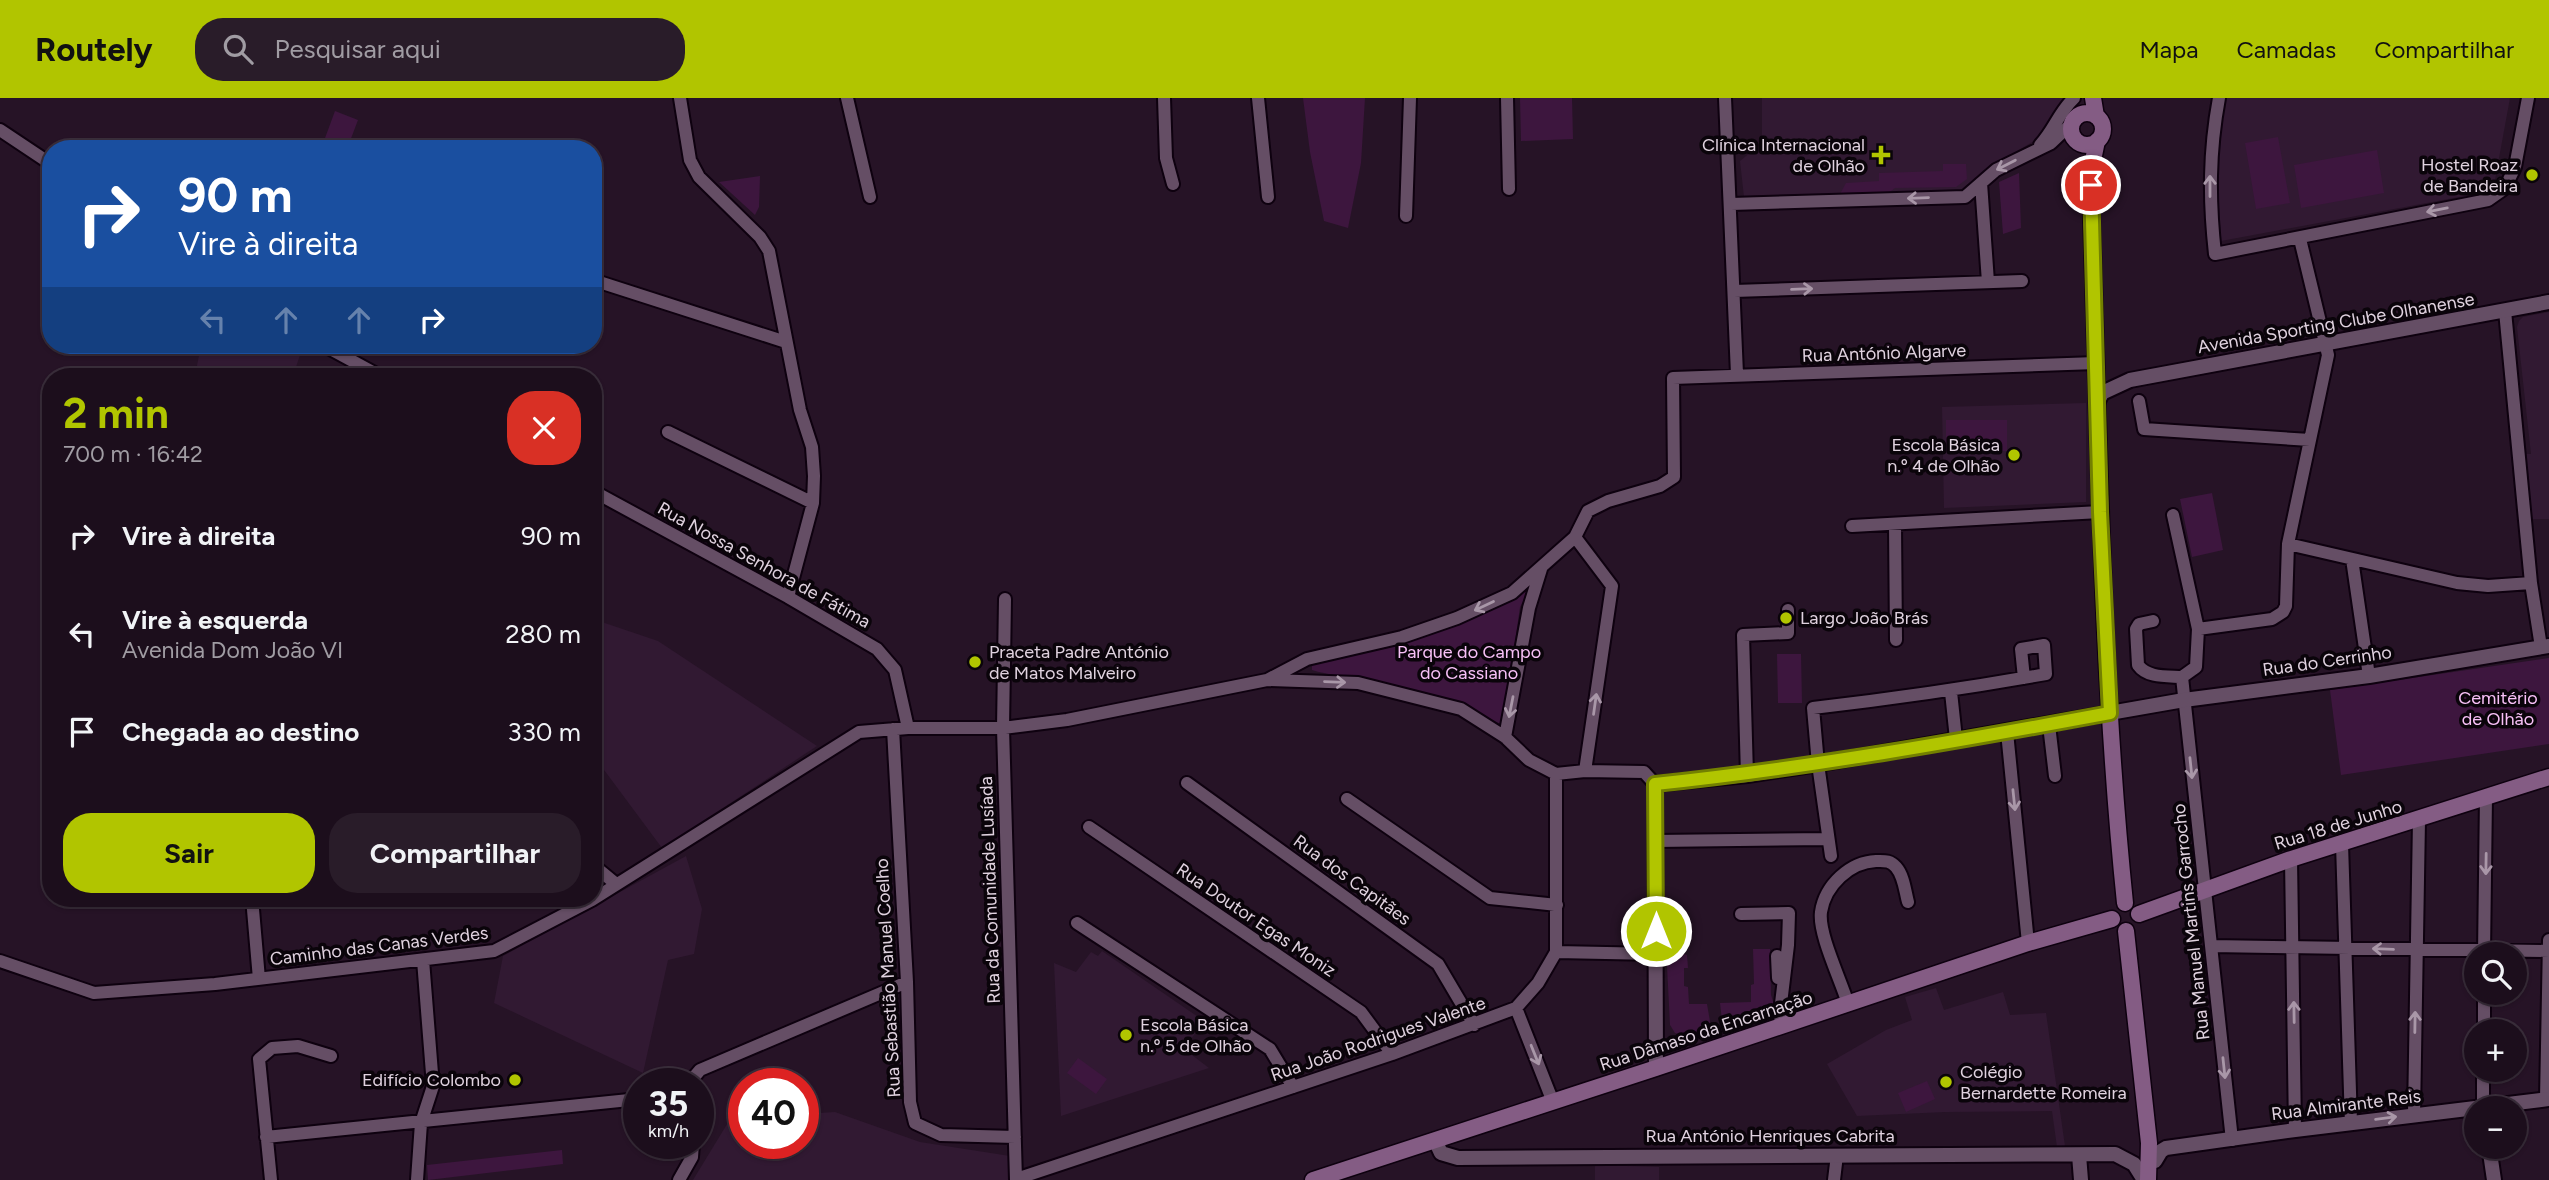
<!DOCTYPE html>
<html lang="pt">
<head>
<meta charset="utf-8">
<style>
	:root { --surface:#1c0e1c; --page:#291c29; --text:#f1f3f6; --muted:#a09ca3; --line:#3a2e3b; --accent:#b1c500 }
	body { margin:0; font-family:Figtree,sans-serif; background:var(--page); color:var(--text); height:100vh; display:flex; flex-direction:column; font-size:26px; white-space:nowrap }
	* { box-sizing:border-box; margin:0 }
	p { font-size:23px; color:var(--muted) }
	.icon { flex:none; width:38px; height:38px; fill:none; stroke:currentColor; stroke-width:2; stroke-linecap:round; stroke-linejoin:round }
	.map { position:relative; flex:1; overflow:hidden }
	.side { position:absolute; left:42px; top:270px; width:560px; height:539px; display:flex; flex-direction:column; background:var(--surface); border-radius:28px; box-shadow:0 2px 5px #0004,0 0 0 2px var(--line) }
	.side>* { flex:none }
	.banner { position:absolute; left:42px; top:42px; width:560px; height:214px; border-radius:28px; box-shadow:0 2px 5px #0004,0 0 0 2px var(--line); background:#1a4fa0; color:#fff; overflow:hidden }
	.fabs { position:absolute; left:2464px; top:844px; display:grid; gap:14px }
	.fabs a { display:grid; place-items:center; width:63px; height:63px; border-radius:50%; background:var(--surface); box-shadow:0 2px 5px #0004,0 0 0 2px var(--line); font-size:35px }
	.speed { position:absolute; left:623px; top:970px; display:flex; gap:14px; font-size:35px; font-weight:700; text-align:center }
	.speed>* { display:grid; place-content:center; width:91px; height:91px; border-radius:50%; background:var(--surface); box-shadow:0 2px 5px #0004,0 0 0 2px var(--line); line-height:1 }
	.speed small { font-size:18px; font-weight:400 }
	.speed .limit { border:10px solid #d22; background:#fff; color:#111 }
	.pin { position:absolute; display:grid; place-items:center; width:60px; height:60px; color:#fff; margin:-30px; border:4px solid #fff; border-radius:50%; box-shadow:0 2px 7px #0007 }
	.me { position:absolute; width:77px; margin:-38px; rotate:0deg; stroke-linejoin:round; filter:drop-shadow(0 0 5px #0008) }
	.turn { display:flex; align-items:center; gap:24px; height:147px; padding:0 21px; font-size:32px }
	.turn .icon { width:91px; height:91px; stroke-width:2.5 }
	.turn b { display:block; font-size:49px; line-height:60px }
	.lanes { display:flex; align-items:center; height:66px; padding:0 21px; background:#0003; justify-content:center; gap:35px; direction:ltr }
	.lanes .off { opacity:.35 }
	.round { display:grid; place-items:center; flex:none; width:74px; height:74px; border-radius:28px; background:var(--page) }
	.summary { display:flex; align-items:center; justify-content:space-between; height:119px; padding:0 21px }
	h1 { font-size:42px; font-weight:700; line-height:52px; color:var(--accent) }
	.button { display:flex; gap:14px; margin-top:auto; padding:14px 21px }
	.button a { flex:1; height:80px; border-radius:28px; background:var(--accent); color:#111; font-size:28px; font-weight:700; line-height:80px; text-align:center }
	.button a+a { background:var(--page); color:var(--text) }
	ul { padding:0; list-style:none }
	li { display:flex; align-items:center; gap:21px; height:98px; padding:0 21px }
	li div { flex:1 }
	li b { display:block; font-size:26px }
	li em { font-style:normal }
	header { display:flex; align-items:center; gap:42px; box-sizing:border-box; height:98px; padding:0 35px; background:var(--accent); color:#111 }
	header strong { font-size:33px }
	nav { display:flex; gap:38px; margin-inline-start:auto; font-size:24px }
	.search { width:490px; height:63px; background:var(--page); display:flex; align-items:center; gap:18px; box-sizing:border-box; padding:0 24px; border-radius:28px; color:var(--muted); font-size:26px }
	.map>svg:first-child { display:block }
	.built { fill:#311932 }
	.green { fill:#3d163e }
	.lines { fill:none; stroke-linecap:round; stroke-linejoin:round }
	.minor-casing { stroke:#0e010f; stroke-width:16 }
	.tertiary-casing { stroke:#0e010f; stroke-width:18 }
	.secondary-casing { stroke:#0e010f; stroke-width:19 }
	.minor { stroke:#654e65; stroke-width:12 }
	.tertiary { stroke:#654e65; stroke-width:14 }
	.secondary { stroke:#845c84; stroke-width:16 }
	.oneway { stroke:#a997a8 }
	.route-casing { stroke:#738000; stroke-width:18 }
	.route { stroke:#b1c500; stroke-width:12 }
	.poi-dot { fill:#b1c500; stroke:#0a040a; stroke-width:2.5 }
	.labels { text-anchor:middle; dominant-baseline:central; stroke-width:7; stroke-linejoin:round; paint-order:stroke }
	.poi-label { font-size:18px; fill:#e0d2df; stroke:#0a040a; text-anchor:end }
	.street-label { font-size:18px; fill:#e0d2df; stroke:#0a040a }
	.park-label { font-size:18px; fill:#f8c0f7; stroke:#0a040a }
</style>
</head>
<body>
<header>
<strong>Routely</strong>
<div class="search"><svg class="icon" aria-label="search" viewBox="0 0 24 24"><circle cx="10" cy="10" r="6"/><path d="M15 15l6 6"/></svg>Pesquisar aqui</div>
<nav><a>Mapa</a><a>Camadas</a><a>Compartilhar</a></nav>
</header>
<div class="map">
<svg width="2549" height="1082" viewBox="0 0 2549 1082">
	<rect width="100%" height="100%" fill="#261326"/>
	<path class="built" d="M1762,0H2067L2044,37L1995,66L1959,93L1744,99L1740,63L1762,45Z
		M2226,0H2510L2495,82L2486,94L2221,143L2217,77L2223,13Z
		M2549,214V421H2533L2530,416L2523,356H2531L2517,229L2519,223L2523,219Z
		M201,247H300L303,248L293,278H195Z
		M2086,305V404L1944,410L1942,309Z
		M593,521L658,543L817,648L662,750L593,657Z
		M686,758L702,811L694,856L668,862L643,975L494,905L503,858Z
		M1102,853L1204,923L1184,951L1209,970L1061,1018L1054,865L1076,874L1091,854L1098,858Z
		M1936,890L1944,912L2003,894L2010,917L2046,915L2065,1048L2057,1049L2052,1013L1945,1014L1857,1018L1827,966L1886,932L1912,922L1905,899Z
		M835,1014L920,1044L1010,1058L1009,1082H693L732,1018H744V1045H803V1016Z
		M1595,1067L1659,1069V1082H1595Z"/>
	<path class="green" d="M1303,0H1365L1361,65L1348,130L1324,123L1310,54Z
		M1520,0H1572L1573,41L1521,43Z
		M335,13L358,22L347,51H321Z
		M2278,39L2290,105L2256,111L2245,45Z
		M2377,52L2384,95L2301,110L2294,67Z
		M1943,66H1966L1967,81L1956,89L1895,90L1887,96H1840L1846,85L1879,83V75L1943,73Z
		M2019,75L2021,130L2003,136L1999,84Z
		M760,78L759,109L755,117L719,84Z
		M1946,322H2007V353H1946Z
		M2212,395L2223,452L2192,459L2180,401Z
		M1530,489L1520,509L1503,627C1458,605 1409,590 1359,581C1343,578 1328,577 1312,572V565L1511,501Z
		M1777,556H1801L1802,605H1778Z
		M2549,560V646L2341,677L2330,592Z
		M1664,809H1683L1684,856L1687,857L1688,870H1684V888L1688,889L1689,906H1707L1712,935L1692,941L1675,935L1670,927Z
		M1753,851H1770L1771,897L1776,913L1723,931L1720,905L1751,904V887L1754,886Z
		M1078,960L1107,981L1096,996L1067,975Z
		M1927,983L1935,1001L1906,1014L1898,995Z
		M562,1052L563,1066L428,1082L427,1067Z"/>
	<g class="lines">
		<defs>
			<path id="minor" d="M680,0L690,62L699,79L760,139L769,153L800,312L812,349L814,378L813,405L788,499
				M847,0L870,99
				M1164,0L1166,60L1173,86
				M1258,0L1268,99
				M1507,0L1509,91
				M1725,0L1737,276
				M2219,0C2209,54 2209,102 2215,156L2488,102L2505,90L2515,69L2528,0
				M0,32L51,66
				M2040,47C2054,32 2059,14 2074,0
				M1981,85L1988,184
				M1731,106L1965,99L1996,72L2051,45L2072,25
				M1406,118L1410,0
				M593,182L786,244
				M1734,193L2022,183
				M2505,213L2531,485L2541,549
				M323,247L380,278
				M2139,303L2144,331L2310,342
				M668,334L813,405
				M593,393L788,499L877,551L895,572L908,630
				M2173,417L2198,531L2196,569L2182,579L2232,1042
				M1895,427L1896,542
				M1852,428L2100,414
				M1575,439L1612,488L1585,673
				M2288,446L2457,485L2488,488L2531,485
				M2352,461L2369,578
				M1005,501L1003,630L1016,1082
				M2153,523L2139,526L2136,531L2138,567C2147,580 2167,578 2182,579
				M2198,531L2272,521L2283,514L2286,508L2288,446L2328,257L2300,141
				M1267,582L1307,561L1402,539L1457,520L1512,495L1575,439L1588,413L1608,403L1660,388L1674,379L1673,280L2096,265
				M1951,594L1956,641
				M2049,627L2055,678
				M893,631L907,884L910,1004L915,1025L941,1037L1015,1039
				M2007,634L2028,845
				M1505,639L1529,510L1541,471
				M1556,676L1585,673L1644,674L1655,686
				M1747,677L1743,537L1788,535V512
				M1187,685L1438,866L1474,927
				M1347,701L1490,800L1557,807
				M1089,729L1361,914L1392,956
				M1655,743L1828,741
				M2342,746L2351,1025
				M1831,758L1818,666L1813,610C1891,601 1968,590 2046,576L2044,547L2021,551L2024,580
				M2291,761L2295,1032
				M593,767L616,786
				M252,800L259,881
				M1741,816L1789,815L1788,847L1780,914L1781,929
				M1077,825L1270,951L1293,989
				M2211,848L2549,853
				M1556,854L1656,856
				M2484,856L2486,698
				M1777,858L1778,880
				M0,863L94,895L215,886L494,853L592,802L859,634L908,630H1003L1067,622L1267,582L1358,585L1461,611L1505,639L1529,662L1556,676
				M1848,906C1841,882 1818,836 1821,814C1825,787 1850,764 1876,763C1884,763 1890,762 1896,769C1904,778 1905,793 1908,804
				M1516,910L1553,1004
				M2484,933V894
				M689,985L700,972L907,884
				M2546,1002L2549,842
				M2483,1009V971
				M2414,1017L2419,722
				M266,1039L639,1001
				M1016,1081L1392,956L1516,910L1538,885L1556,854V676
				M271,1082L259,961L272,950L298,948L331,958
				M417,1082L421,1025L433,988L423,862
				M679,1082L692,1059L693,1045
				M1834,1082L1837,1057"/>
			<path id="tertiary" d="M2097,305L2102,295L2130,282L2549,204
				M1656,970L1655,686L1747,677L1818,666L2184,602L2369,578L2549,548
				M1435,1042L1441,1055L1458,1060L2115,1056L2134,1066L2144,1082
				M2489,1048L2494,1082
				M2079,1057L2081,1082
				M2155,1063L2161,1053L2166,1050L2295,1032L2549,1001"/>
			<path id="secondary" d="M2093,0L2096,18
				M2071 31a16 16 0 1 1 32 0a16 16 0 1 1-32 0Z
				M2097,43L2090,77C2099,319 2100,563 2125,805
				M2139,816L2291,761L2549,679
				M2126,833L2149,1045L2148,1082
				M1313,1082L1656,970L2028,845L2112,821"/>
		</defs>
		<use href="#minor" class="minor-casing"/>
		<use href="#tertiary" class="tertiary-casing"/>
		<use href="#secondary" class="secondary-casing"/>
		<use href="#minor" class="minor"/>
		<use href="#tertiary" class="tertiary"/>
		<use href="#secondary" class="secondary"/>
	</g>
	<defs><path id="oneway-shaft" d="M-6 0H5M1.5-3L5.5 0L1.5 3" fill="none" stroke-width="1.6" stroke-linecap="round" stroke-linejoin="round" transform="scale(1.75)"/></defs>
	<g class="oneway">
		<use href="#oneway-shaft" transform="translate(2006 67) rotate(153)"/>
		<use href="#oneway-shaft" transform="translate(2210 88) rotate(-90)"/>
		<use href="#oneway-shaft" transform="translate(1918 100) rotate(178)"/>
		<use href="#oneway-shaft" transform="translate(2437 112) rotate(169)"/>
		<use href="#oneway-shaft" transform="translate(1802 191) rotate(-2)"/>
		<use href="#oneway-shaft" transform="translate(1484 508) rotate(155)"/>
		<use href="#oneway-shaft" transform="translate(1335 584) rotate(2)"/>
		<use href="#oneway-shaft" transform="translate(1595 606) rotate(-82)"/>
		<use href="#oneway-shaft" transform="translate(1511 609) rotate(101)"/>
		<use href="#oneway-shaft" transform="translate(2191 670) rotate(84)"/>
		<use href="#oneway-shaft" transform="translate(2014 702) rotate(84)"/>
		<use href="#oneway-shaft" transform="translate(2486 766) rotate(91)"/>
		<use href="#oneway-shaft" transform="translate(2383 851) rotate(-178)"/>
		<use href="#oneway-shaft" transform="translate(2294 914) rotate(-91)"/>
		<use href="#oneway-shaft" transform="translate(2415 924) rotate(-89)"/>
		<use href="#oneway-shaft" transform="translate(1535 957) rotate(68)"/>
		<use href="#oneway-shaft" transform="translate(2224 970) rotate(84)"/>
		<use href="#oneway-shaft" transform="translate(2386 1020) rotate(-7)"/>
	</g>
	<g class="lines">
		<defs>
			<path id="route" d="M1656,833L1655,686C1808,670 1959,643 2110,615L2100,414L2091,87"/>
		</defs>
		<use href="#route" class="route-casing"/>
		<use href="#route" class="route"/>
	</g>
	<g class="poi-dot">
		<path d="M1877.5 46.5h7v7h7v7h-7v7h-7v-7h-7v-7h7z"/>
		<circle cx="2532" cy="77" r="7"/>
		<circle cx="2014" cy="357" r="7"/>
		<circle cx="1786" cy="520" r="7"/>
		<circle cx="975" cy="564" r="7"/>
		<circle cx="1126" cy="937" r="7"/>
		<circle cx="515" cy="982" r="7"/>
		<circle cx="1946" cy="984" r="7"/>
	</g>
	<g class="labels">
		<g class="poi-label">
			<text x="1865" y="47">Clínica Internacional<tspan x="1865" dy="21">de Olhão</tspan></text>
			<text x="2518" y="67">Hostel Roaz<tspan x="2518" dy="21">de Bandeira</tspan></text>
			<text x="2000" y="347">Escola Básica<tspan x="2000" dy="21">n.º 4 de Olhão</tspan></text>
			<text x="1800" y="520" text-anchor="start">Largo João Brás</text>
			<text x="989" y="554" text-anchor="start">Praceta Padre António<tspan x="989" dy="21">de Matos Malveiro</tspan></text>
			<text x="1140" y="927" text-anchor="start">Escola Básica<tspan x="1140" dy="21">n.º 5 de Olhão</tspan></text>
			<text x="1960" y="974" text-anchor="start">Colégio<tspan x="1960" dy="21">Bernardette Romeira</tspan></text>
			<text x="501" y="982">Edifício Colombo</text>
		</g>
		<g class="street-label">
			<text transform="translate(2336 225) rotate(-10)">Avenida Sporting Clube Olhanense</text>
			<text transform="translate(1884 255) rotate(-2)">Rua António Algarve</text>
			<text transform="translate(764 467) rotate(29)">Rua Nossa Senhora de Fátima</text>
			<text transform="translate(2327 563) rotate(-8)">Rua do Cerrinho</text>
			<text transform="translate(2338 727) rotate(-17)">Rua 18 de Junho</text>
			<text transform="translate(1352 782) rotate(36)">Rua dos Capitães</text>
			<text transform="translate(990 792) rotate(-92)">Rua da Comunidade Lusíada</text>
			<text transform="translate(1256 822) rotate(34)">Rua Doutor Egas Moniz</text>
			<text transform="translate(2191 824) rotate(-96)">Rua Manuel Martins Garrocho</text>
			<text transform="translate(379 848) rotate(-7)">Caminho das Canas Verdes</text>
			<text transform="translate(888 880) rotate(-93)">Rua Sebastião Manuel Coelho</text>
			<text transform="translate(1706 933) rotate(-18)">Rua Dâmaso da Encarnação</text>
			<text transform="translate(1378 941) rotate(-19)">Rua João Rodrigues Valente</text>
			<text transform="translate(2346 1007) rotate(-7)">Rua Almirante Reis</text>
			<text x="1770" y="1038">Rua António Henriques Cabrita</text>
		</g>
		<g class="park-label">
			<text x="1469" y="554">Parque do Campo<tspan x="1469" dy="21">do Cassiano</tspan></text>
			<text x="2498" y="600">Cemitério<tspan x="2498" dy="21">de Olhão</tspan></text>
		</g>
	</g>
</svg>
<div class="fabs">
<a><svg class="icon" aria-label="search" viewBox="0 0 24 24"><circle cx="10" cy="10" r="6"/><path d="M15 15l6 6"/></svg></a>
<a>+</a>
<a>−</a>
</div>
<div class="speed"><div>35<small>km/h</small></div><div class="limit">40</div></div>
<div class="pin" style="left:2091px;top:87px;background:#d93025"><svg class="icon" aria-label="arrive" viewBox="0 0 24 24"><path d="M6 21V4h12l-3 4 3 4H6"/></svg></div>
<svg class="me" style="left:1656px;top:833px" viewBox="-20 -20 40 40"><circle r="17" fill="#b1c500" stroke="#fff" stroke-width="3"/><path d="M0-11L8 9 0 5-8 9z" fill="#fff"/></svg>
<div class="banner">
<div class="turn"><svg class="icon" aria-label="right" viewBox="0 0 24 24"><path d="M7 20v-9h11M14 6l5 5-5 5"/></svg><div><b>90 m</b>Vire à direita</div></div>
<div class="lanes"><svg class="icon off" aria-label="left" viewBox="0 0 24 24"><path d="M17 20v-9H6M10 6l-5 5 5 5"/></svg><svg class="icon off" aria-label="ahead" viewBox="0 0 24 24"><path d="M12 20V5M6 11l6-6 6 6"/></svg><svg class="icon off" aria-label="ahead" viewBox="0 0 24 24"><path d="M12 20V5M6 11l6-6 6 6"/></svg><svg class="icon" aria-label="right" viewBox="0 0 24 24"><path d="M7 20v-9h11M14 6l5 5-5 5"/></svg></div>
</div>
<section class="side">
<div class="summary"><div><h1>2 min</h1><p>700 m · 16:42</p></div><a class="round" style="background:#d93025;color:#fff"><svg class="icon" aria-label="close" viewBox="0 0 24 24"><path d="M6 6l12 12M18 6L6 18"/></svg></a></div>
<ul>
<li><svg class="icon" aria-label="right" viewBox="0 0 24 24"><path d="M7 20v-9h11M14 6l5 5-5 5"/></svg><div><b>Vire à direita</b></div><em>90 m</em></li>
<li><svg class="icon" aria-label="left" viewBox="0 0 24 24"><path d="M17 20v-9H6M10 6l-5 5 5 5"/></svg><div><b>Vire à esquerda</b><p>Avenida Dom João VI</p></div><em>280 m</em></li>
<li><svg class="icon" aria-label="arrive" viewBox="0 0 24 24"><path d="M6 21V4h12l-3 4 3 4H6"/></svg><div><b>Chegada ao destino</b></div><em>330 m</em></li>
</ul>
<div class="button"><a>Sair</a><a>Compartilhar</a></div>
</section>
</div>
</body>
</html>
